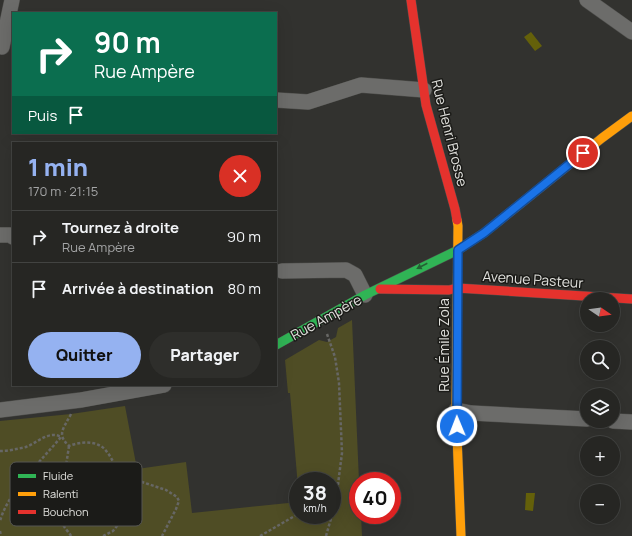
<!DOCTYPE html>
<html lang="fr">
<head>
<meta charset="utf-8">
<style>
	:root { --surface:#262623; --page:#2e2e2b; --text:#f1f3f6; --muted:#a4a5a6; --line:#424341; --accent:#95b2f1 }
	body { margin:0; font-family:Manrope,sans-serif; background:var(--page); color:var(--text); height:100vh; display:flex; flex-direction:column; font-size:15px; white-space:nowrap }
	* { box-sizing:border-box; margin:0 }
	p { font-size:13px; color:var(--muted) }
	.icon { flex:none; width:22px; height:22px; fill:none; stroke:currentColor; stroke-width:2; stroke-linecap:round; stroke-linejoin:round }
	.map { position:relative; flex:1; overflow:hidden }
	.details { position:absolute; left:12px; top:142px; width:265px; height:244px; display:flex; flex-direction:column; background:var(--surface); border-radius:0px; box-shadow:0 4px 16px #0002,0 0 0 1px var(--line) }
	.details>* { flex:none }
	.hud { position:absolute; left:12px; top:12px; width:265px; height:122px; border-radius:0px; box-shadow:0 4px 16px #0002,0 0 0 1px var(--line); background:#0b6e4f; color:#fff; overflow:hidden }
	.needle { width:26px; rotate:103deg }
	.tools { position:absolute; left:580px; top:292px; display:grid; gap:8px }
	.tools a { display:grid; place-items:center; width:40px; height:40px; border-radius:50%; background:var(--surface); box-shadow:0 4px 16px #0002,0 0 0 1px var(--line); font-size:20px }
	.speed { position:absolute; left:289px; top:472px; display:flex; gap:8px; font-size:20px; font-weight:700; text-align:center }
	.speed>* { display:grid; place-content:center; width:52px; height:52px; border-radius:50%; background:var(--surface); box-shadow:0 4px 16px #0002,0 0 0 1px var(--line); line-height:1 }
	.speed small { font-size:10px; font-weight:400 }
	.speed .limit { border:6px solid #d22; background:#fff; color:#111 }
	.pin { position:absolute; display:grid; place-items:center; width:34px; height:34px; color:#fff; margin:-17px; border:2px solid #fff; border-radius:50%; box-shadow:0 1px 4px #0007 }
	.me { position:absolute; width:44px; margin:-22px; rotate:359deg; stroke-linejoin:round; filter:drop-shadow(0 0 3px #0008) }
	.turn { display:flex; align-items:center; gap:14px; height:84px; padding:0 16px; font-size:18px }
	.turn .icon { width:52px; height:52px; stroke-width:2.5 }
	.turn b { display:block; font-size:28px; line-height:34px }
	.then { display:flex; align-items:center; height:38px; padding:0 16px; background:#0003; gap:8px; font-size:15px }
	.round { display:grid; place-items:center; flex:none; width:42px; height:42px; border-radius:21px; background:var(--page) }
	.summary { display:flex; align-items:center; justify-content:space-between; height:68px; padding:0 16px }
	h1 { font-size:24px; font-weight:800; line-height:30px; color:var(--accent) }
	.button { display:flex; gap:8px; margin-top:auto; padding:8px 16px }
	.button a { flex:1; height:46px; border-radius:24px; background:var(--accent); color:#111; font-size:16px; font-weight:800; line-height:46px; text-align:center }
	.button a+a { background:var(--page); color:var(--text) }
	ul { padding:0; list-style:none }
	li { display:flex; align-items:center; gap:12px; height:52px; padding:0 16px; border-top:1px solid var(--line) }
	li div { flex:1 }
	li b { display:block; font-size:15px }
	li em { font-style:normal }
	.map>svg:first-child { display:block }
	.green { fill:#4f4d25 }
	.water { fill:#64600a }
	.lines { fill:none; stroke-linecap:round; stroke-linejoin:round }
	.street-casing { stroke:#4e4e4b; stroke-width:16 }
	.fast-casing { stroke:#4e4e4b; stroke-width:10 }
	.slow-casing { stroke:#4e4e4b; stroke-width:10 }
	.jam-casing { stroke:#4e4e4b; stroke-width:10 }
	.path { stroke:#676765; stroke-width:2.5; stroke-dasharray:3 2; stroke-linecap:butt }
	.street { stroke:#6c6c6a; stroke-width:15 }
	.fast { stroke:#30b455; stroke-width:9 }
	.slow { stroke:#ff9f0a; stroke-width:9 }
	.jam { stroke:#e5322d; stroke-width:9 }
	.oneway { fill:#246033 }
	.route-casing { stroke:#114b97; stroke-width:10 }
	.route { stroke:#1a73e8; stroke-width:7 }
	.labels { text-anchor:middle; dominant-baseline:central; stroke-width:3; stroke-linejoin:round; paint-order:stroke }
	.street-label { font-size:14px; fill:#e1e1dd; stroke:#1b1b18 }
	.key { fill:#1b1b18; stroke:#565653; stroke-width:1 }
	.key-label { font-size:11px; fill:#e1e1dd }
</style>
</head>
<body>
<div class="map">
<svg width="632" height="536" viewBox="0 0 632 536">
	<rect width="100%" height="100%" fill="#32322f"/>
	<path class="green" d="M352,320L359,481H358V515H361L362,536H0V421L71,414L125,406L137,469L186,462L192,513L298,502V515H332V481H298V487L290,393H288L285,360L319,340L327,342L336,337L338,328Z"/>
	<path class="water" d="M531,32L542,46L535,51L524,37Z
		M526,493H535L533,511L525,510Z"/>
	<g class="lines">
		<defs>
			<path id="street" d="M587,0L632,32
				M2,47L12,0
				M276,100L308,102L361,85L424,90
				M0,235H10L13,237
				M282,271L346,270L355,275L365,295
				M0,410L81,400L164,385
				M456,410L471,413L587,419
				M613,421L632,422"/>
			<path id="fast" d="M276,345L365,295L458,250L484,233L499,221"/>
			<path id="slow" d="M457,220L458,226L456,410L461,536
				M499,221L602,138L632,116"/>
			<path id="jam" d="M411,0L426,105L455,209L457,220
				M380,289L449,290L457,288L632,299"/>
		</defs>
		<use href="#street" class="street-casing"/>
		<use href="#fast" class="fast-casing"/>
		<use href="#slow" class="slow-casing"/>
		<use href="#jam" class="jam-casing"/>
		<path class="path" d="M327,334L335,357L339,383L342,453L336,500L332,513
			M71,414C64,428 56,434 69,446C81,441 99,440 107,452C116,463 114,472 130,477L133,474L138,476L139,481L166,490L177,497L179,501L176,509L162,536
			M69,446C66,467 59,503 63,524C64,528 69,532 71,536
			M0,451C8,451 17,449 26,447C37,443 49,430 61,437C42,460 8,492 0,521
			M130,477V480L133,483H135L139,481
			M332,496L336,491
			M0,531L1,536
			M103,536L113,531L117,526L133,483
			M260,536L298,514
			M326,536L332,515"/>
		<use href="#street" class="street"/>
		<use href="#fast" class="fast"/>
		<use href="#slow" class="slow"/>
		<use href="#jam" class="jam"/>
	</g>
	<defs><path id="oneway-solid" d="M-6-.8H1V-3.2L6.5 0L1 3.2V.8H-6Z"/></defs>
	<use class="oneway" href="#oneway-solid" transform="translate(422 266) rotate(153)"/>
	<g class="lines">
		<defs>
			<path id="route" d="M457,426L458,250L484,233L583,153"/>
		</defs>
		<use href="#route" class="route-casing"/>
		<use href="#route" class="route"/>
	</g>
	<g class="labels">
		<g class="street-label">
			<text transform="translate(450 133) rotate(76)">Rue Henri Brosse</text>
			<text transform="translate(533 279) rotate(4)">Avenue Pasteur</text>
			<text transform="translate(326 317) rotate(-29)">Rue Ampère</text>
			<text transform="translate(443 345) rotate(-90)">Rue Émile Zola</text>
		</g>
	</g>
	<rect x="10" y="462" width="132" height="64" rx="6" class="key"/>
	<rect x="18" y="474" width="18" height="4" fill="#30b455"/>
	<rect x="18" y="492" width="18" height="4" fill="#ff9f0a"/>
	<rect x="18" y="510" width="18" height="4" fill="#e5322d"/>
	<g class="key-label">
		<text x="43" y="480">Fluide</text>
		<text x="43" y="498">Ralenti</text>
		<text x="43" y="516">Bouchon</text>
	</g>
</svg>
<div class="tools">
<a><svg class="needle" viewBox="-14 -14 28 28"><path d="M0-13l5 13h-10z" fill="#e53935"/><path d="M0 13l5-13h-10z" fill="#a4a5a6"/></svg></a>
<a><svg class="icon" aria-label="search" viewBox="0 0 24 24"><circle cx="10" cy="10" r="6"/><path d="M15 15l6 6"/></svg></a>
<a><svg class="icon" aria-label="layers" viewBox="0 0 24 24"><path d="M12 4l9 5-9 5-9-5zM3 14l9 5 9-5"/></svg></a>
<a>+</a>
<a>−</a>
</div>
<div class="speed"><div>38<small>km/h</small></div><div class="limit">40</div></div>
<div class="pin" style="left:583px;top:153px;background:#d93025"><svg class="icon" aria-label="arrive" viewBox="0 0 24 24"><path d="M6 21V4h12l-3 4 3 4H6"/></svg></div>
<svg class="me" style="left:457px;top:426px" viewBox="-20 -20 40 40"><circle r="17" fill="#1a73e8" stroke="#fff" stroke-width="3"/><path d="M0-11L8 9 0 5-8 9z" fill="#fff"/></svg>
<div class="hud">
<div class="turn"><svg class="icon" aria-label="right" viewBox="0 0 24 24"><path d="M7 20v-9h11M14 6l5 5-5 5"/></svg><div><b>90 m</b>Rue Ampère</div></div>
<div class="then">Puis<svg class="icon" aria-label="arrive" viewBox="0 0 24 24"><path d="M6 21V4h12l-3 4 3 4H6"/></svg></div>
</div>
<section class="details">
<div class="summary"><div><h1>1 min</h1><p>170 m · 21:15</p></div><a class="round" style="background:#d93025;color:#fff"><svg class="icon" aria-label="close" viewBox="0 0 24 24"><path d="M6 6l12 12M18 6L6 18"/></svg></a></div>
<ul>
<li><svg class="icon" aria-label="right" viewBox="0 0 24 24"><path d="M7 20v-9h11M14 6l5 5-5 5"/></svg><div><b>Tournez à droite</b><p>Rue Ampère</p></div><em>90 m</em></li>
<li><svg class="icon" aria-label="arrive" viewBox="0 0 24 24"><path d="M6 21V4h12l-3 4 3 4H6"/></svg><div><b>Arrivée à destination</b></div><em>80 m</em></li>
</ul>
<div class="button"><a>Quitter</a><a>Partager</a></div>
</section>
</div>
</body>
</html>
